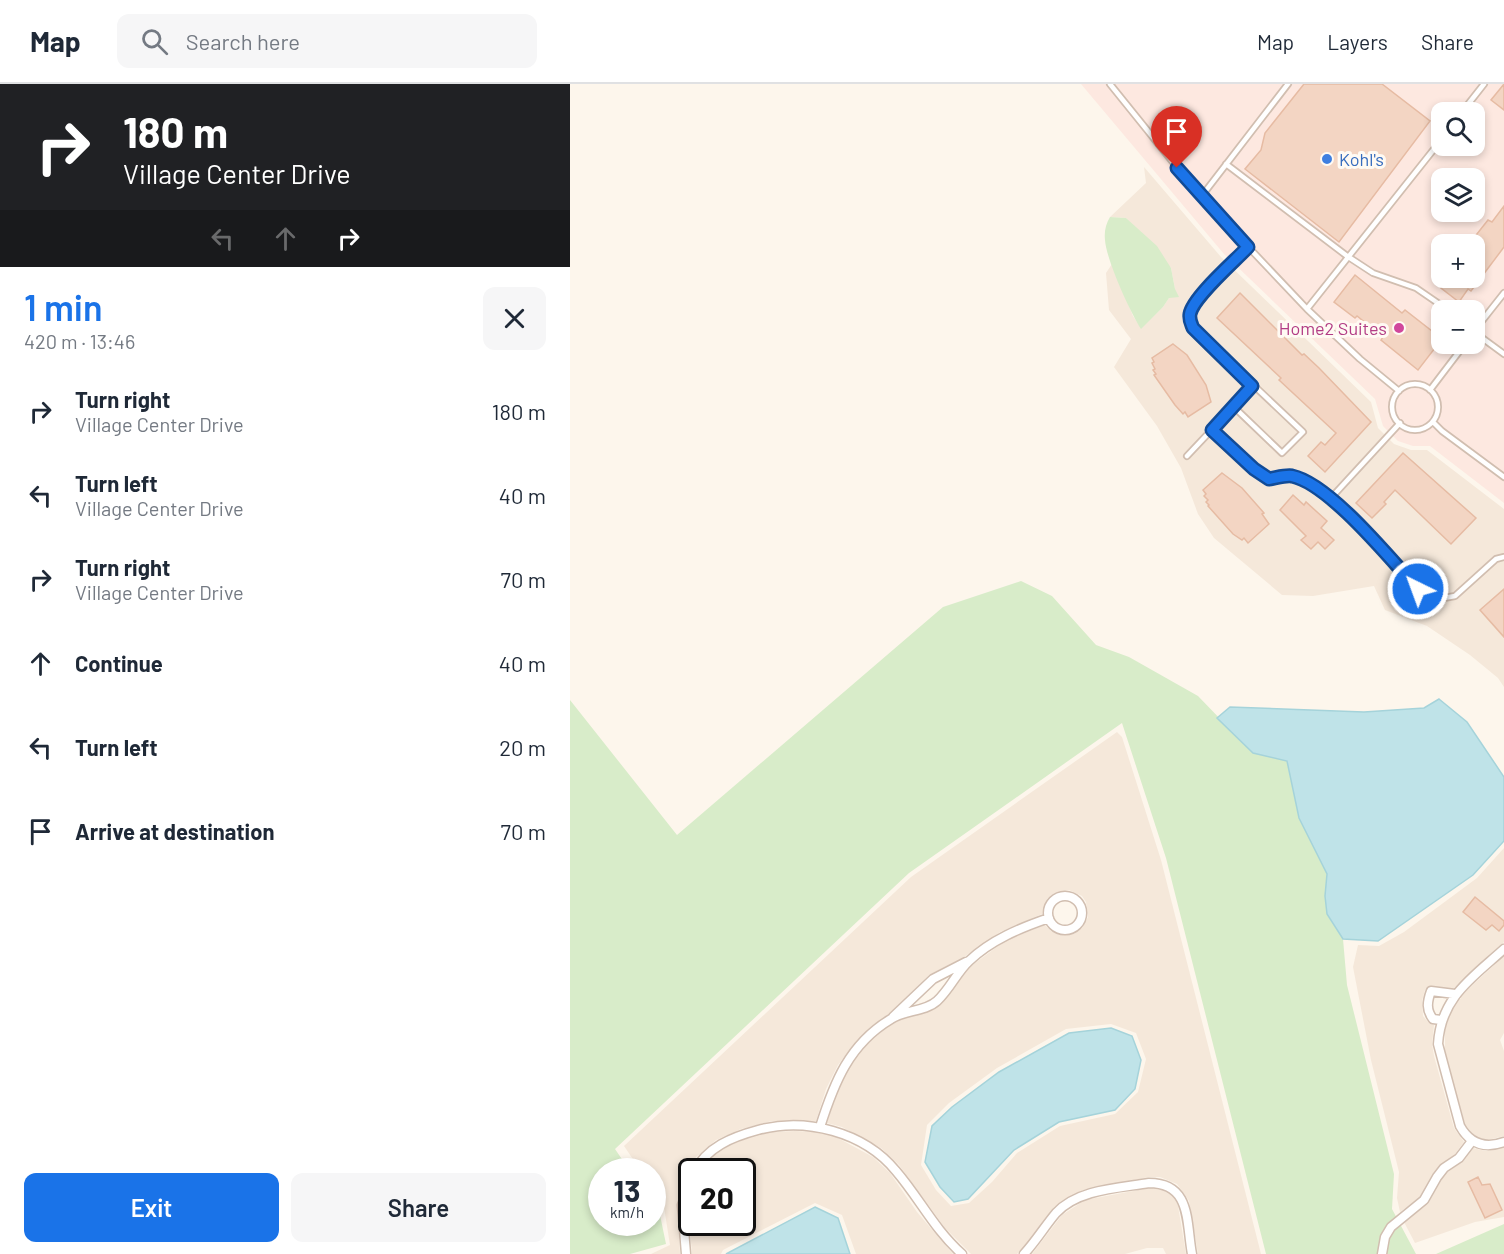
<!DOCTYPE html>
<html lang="en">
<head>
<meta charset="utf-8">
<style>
	:root { --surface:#fff; --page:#f6f6f7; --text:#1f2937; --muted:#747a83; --line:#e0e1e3; --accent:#1a73e8 }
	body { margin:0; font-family:Barlow,sans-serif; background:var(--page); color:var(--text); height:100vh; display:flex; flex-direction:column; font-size:22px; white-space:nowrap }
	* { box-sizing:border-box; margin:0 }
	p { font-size:20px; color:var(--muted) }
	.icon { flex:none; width:33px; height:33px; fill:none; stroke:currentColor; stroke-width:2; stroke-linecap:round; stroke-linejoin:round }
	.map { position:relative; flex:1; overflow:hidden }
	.panel { display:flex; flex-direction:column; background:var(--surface); width:570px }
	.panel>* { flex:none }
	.hud { background:#202124; color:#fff; overflow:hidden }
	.controls { position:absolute; left:861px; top:18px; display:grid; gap:12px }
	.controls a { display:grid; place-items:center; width:54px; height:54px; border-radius:12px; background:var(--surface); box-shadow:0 3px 9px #0003; font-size:30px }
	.speed { position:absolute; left:18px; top:1074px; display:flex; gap:12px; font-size:30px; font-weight:700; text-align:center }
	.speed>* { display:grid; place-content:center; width:78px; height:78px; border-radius:50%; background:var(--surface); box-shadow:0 3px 9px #0003; line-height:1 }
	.speed small { font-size:15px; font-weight:400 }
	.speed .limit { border:3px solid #111; border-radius:9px; background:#fff; color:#111 }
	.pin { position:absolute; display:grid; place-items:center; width:51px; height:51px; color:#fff; margin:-62px -26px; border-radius:50% 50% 50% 0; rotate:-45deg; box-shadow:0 0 6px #0007 }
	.pin .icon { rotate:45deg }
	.me { position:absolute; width:66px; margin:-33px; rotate:318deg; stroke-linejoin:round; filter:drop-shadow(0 0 4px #0008) }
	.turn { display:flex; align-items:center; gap:21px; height:126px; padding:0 24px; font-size:27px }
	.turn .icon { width:78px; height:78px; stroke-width:2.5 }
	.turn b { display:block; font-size:42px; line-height:51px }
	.lanes { display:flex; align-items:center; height:57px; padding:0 24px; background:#0003; justify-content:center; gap:30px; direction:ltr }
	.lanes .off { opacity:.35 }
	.round { display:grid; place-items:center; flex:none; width:63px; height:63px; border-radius:12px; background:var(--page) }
	.head { display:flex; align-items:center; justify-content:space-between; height:102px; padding:0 24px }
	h1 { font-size:36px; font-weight:600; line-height:45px; color:var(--accent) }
	.action { display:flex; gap:12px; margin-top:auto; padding:12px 24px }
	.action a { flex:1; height:69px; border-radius:12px; background:var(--accent); color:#fff; font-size:24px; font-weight:600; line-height:69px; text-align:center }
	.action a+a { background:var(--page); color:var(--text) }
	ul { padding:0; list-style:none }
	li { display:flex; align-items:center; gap:18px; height:84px; padding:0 24px }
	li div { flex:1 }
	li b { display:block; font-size:22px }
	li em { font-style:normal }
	header { display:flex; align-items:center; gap:36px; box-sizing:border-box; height:84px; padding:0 30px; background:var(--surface); border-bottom:2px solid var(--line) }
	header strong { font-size:28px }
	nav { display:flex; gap:33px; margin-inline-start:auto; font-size:21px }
	.search { width:420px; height:54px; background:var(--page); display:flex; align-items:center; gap:15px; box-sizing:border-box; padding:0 21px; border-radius:12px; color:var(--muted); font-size:22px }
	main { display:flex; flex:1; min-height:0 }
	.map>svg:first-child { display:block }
	.residential { fill:#f5e8da; fill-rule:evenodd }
	.commercial { fill:#fde8e0; fill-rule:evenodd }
	.green { fill:#d8ecc9 }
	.water { fill:#bfe3e8; stroke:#a5d3da; stroke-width:1.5 }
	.building { fill:#f3d5c3; stroke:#e6bba3; stroke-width:1.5 }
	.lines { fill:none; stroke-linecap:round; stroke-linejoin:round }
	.lane-casing { stroke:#d1beb0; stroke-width:8 }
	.street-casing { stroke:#d1beb0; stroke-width:11 }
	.lane { stroke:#fff; stroke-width:4.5 }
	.street { stroke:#fff; stroke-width:8 }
	.route-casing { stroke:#114b97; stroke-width:15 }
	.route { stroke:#1a73e8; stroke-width:10 }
	.shop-dot { fill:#3f7fe0; stroke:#fffaf3; stroke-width:2 }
	.hotel-dot { fill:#d1479c; stroke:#fffaf3; stroke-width:2 }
	.labels { text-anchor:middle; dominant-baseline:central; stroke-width:6; stroke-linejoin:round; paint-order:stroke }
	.shop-label { font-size:18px; fill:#366cbe; stroke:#fffaf3; text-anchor:start }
	.hotel-label { font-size:18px; fill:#b23c85; stroke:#fffaf3; text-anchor:end }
</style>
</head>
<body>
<header>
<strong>Map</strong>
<div class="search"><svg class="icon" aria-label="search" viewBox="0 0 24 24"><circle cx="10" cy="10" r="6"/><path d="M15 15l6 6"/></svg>Search here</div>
<nav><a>Map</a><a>Layers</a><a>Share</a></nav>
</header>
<main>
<section class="panel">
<div class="hud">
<div class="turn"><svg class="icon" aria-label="right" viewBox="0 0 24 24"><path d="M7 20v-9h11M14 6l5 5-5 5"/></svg><div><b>180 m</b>Village Center Drive</div></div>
<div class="lanes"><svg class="icon off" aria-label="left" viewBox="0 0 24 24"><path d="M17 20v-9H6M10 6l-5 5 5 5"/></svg><svg class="icon off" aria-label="ahead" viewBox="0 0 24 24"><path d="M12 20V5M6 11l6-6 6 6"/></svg><svg class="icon" aria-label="right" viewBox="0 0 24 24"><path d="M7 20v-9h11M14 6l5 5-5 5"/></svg></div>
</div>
<div class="head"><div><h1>1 min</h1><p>420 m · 13:46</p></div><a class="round"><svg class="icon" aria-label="close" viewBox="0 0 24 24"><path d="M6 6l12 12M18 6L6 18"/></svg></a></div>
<ul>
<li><svg class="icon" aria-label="right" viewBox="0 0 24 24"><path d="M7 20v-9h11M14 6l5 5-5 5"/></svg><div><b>Turn right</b><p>Village Center Drive</p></div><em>180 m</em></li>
<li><svg class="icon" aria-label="left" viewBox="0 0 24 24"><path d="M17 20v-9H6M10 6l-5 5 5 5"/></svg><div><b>Turn left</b><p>Village Center Drive</p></div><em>40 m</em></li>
<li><svg class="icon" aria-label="right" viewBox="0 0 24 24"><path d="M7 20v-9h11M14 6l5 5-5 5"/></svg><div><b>Turn right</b><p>Village Center Drive</p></div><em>70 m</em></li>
<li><svg class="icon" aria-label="ahead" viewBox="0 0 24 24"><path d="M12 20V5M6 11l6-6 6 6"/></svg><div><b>Continue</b></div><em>40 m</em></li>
<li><svg class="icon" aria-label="left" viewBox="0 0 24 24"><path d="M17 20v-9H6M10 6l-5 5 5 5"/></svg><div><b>Turn left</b></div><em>20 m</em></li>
<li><svg class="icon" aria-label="arrive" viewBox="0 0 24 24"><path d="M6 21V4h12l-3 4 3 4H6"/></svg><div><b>Arrive at destination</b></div><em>70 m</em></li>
</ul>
<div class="action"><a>Exit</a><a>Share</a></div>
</section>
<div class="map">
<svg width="934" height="1170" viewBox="0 0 934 1170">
	<rect width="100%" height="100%" fill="#fdf6ec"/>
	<path class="residential" d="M574,83L651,173L801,318L808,344L824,360L841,366H857L934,425V603L928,594L900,571L857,542L815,526L804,502L743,512L712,511L644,454L628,430L611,384L587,342L544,283L561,255L539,226L536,189L542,180L563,232L571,244L593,223L605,205L601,184L556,134L540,133L576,99Z
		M547,648L552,653L591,776L691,1170H628L619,1117L607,1100L590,1093H579L513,1106L484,1123L461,1155L447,1170H401L375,1144L329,1081L311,1064L272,1043L257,1039L267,1008L278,985L296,962L310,949L325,938L370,921L401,882L435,857L475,841L481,847L490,851L504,850L512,844L518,833L516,818L512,812L499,806L484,809L477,815L472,830L430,848L394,873L359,891L320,929L303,941L288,955L268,981L256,1005L246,1037H202L171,1045L146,1056L126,1073L113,1098L107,1120L110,1170H81L100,1161L94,1123L83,1105L82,1088L71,1087L54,1062L341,793ZM541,940L566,949L576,975L568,1008L545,1030L490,1042L447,1069L422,1098L399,1119L381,1122L366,1106L351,1081L357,1041L379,1019L427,984L496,945Z
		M934,764V858L883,905L861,902L855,906L852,917L853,932L859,939L864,941L862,960L864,972L884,1044L894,1058L885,1070L863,1089L850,1113L830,1128L827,1114L829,1088L801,976L783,883L788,861L809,862L834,848L907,794Z
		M934,872V949L930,956L934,967V1052L918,1056L905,1053L895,1040L875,969V946L882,923L888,915H891V911L896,907Z
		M225,1047L249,1048L266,1053L303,1073L320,1089L347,1128L383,1170H286L272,1131L245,1119L153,1166L151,1170H122L118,1120L121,1108L122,1138H172V1088L130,1087L134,1080L152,1065L173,1056L202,1048Z
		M934,1063V1133L905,1138L845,1159L834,1138L858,1120L872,1095L878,1088L893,1077L903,1064L916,1067Z
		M579,1104L594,1105L605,1114L608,1122L616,1170H596L593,1164H577L555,1170H462L492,1131L515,1116Z"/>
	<path class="commercial" d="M511,0H934V419L860,362H843L828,357L813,342L805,315L654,170ZM872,28H904V62H872ZM872,94H904V128H872ZM872,160H904V194H872ZM872,226H904V260H872Z"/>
	<path class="green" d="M540,133L556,134L587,162L601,184L605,205L609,213L599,214L593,223L571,245C560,228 536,175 535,156C534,147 536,140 540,133Z
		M451,497L482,512L526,561L559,573L628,612L683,669L717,677L729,734L757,790L755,812L757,830L773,855L777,901L824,1090L822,1125L846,1170H696L596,774L552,639L339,789L45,1065L60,1087L32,1088V1138H82L83,1120L90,1131L96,1160L60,1170H0V616L107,751L373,523Z
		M934,1140V1170H866Z"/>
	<path class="water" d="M869,615L897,638L934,693V757L903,791L808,857L773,855L757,830L755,812L757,790L729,734L717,677L683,669L647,634L660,623L794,628L854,624Z
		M541,944L562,952L571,976L565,1005L545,1026L489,1038L444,1066L398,1115L384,1118L370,1103L355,1078L362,1042L382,1023L429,988L499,949Z
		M245,1123L268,1134L280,1170H156Z"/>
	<path class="building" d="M734,0H812L860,37L769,158L675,85L691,66L695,49Z
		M934,0V26L921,16Z
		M934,122V163L901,207L898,205L889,218L871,204L879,194H904V160H899L918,136L922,138Z
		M785,191L832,229L835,226L872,255L848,286L811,256L813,253L787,232L785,234L764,218Z
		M670,209L732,271L734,270L749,284L801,338L755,388L738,372L751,358L755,361L766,349L709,296L711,294L647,234Z
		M603,260L617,271L636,301L641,318L618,333L615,328L613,330L605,321L584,291L586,290L583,286L585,285L582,279L584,278L582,274Z
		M833,369L906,434L881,460L825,406L814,418L816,420L802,434L786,419Z
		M652,389L672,404L694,429L692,430L699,440L678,459L674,454L672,456L663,450L638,422L639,421L636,418L638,416L634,412L636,410L633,406Z
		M723,411L734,421L736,418L757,437L751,444L764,456L755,465L748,458L741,465L731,456L736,452L710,426Z
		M934,505V553L910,526Z
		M905,813L934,837V841L929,847L922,841L916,846L893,828Z
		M908,1093L912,1101L920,1100L932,1126L915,1134L898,1098Z"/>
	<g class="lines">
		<defs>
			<path id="lane" d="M540,0L631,113L737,225L790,275L829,307
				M892,28L914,0
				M656,80L777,172L803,189L846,204L878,226
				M631,113L718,0
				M737,225L872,55
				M904,247L934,209
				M904,248L934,270
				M822 323a23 23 0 1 1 46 0a23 23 0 1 1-46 0Z
				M860,306L895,260
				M664,323L712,369L733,348L623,244C618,234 619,229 625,220L678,163
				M863,338L872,347L934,393
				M642,346L684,385L699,395L721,392L744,401L761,414L803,455L848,505L862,513L874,514L885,512L926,475L934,473
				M617,372L683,302
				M761,414L830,339"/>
			<path id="street" d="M478 829a17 17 0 1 1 34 0a17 17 0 1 1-34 0Z
				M934,865C902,894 871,913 868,960L890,1042C900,1060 915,1065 934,1058
				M323,933L363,895L396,878
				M871,936L863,935C856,926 857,918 861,907L885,910
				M250,1043C264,999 279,960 321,935C334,926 355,928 367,917C380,905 387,888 399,877C421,856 450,844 479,834
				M124,1088C137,1063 162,1053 188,1046C236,1033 294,1048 326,1087C350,1115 364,1145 392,1170
				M116,1170L112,1121L122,1093
				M454,1170C466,1157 475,1142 486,1129C508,1105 549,1104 579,1099C622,1099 616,1139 622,1170
				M812,1170L815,1153L821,1143L854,1116L867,1093L874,1084L889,1074L902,1057"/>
		</defs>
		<use href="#lane" class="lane-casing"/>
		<use href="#street" class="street-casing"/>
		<use href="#lane" class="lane"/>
		<use href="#street" class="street"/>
	</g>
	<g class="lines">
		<defs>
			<path id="route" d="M607,84L678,163C665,177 623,213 620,230C619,236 621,239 623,244L682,302L642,346L684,385L699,395C706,394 715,391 722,392C760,400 821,476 848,505"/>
		</defs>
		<use href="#route" class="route-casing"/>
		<use href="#route" class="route"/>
	</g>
	<circle class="shop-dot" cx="757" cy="75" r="6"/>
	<circle class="hotel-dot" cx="829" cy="244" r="6"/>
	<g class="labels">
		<g class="shop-label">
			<text x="769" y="75">Kohl's</text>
		</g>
		<g class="hotel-label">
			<text x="817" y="244">Home2 Suites</text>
		</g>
	</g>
</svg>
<div class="controls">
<a><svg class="icon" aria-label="search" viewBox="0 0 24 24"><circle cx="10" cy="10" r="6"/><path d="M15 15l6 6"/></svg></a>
<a><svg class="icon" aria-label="layers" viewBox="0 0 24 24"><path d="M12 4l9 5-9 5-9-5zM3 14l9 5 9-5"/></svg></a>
<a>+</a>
<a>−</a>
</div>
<div class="speed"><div>13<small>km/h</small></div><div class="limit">20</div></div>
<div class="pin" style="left:607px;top:84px;background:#d93025"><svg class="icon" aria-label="arrive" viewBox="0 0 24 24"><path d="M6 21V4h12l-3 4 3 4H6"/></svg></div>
<svg class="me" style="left:848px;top:505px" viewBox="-20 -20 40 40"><circle r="17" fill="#1a73e8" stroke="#fff" stroke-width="3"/><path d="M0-11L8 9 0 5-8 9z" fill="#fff"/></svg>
</div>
</main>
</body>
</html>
